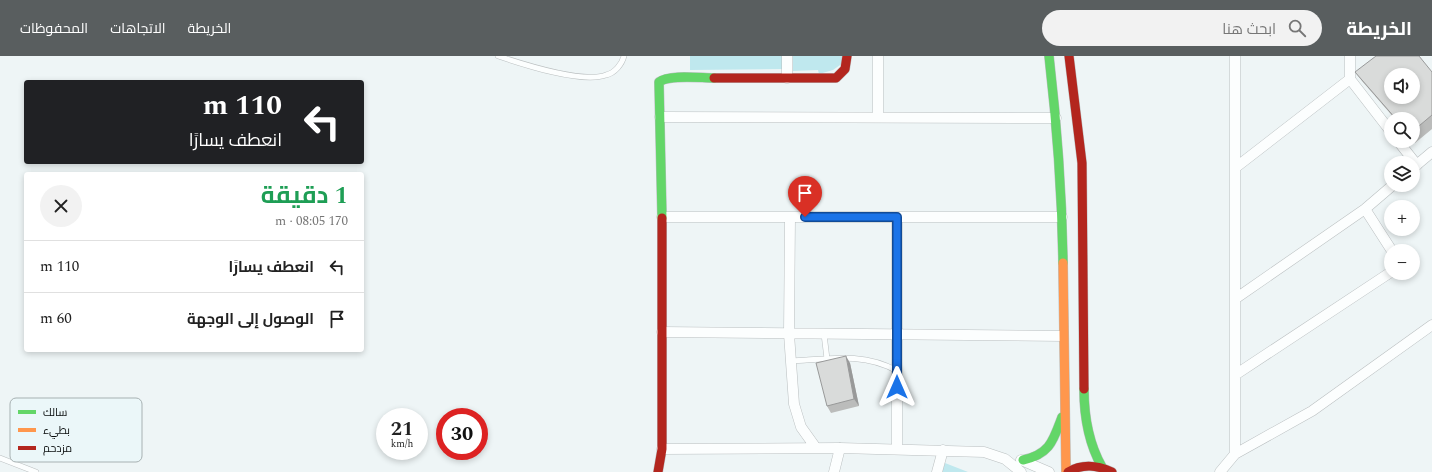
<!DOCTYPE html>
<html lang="ar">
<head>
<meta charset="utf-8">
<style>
	:root { --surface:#fff; --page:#f2f2f2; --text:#222; --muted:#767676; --line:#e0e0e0; --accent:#595e5f }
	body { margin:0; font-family:Spectral,Cairo,serif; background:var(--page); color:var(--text); direction:rtl; height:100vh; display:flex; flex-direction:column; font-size:15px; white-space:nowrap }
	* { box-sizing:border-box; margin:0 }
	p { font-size:13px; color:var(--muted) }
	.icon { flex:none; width:22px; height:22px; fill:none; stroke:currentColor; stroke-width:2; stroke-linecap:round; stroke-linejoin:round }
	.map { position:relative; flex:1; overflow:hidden; direction:ltr }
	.drawer { position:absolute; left:24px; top:116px; width:340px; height:180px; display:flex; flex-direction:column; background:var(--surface); border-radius:4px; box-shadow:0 2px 6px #0003; direction:rtl }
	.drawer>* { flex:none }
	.banner { position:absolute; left:24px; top:24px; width:340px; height:84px; border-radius:4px; box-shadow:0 2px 6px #0003; direction:rtl; background:#202124; color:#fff; overflow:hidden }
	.tools { position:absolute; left:1384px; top:12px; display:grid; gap:8px }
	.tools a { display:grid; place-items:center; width:36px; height:36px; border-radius:50%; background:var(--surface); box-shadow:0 2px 6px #0003; font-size:20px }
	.speed { position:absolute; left:376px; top:352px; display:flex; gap:8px; font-size:20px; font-weight:700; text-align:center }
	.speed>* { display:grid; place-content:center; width:52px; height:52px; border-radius:50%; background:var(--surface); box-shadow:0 2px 6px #0003; line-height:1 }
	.speed small { font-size:10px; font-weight:400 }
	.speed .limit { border:6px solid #d22; background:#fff; color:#111 }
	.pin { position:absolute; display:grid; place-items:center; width:34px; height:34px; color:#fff; margin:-41px -17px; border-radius:50% 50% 50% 0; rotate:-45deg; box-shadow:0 0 4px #0007 }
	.pin .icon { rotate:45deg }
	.me { position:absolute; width:44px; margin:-22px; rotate:0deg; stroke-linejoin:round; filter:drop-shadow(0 0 3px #0008) }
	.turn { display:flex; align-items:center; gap:14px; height:84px; padding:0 16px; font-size:18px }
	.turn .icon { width:52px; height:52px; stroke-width:2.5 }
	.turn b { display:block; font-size:28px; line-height:34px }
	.round { display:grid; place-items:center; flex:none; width:42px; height:42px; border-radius:21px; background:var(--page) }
	.head { display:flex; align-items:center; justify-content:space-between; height:68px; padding:0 16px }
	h1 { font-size:24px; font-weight:700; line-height:30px; color:#1e9e55 }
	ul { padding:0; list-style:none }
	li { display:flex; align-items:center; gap:12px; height:52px; padding:0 16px; border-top:1px solid var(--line) }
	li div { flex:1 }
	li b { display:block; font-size:15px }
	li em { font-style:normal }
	header { display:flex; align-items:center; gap:24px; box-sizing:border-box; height:56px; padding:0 20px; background:var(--accent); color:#fff }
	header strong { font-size:19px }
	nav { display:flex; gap:22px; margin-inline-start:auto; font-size:14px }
	.search { width:280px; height:36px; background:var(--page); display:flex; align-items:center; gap:10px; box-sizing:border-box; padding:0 14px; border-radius:22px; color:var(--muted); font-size:15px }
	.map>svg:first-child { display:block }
	.green { fill:#bfe8ee }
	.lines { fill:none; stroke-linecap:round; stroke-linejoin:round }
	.lane-casing { stroke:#babfc0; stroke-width:6 }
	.street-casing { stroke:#babfc0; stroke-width:11 }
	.fast-casing { stroke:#babfc0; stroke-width:10 }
	.slow-casing { stroke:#babfc0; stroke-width:10 }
	.jam-casing { stroke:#babfc0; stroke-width:10 }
	.lane { stroke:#fcfefe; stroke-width:5 }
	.street { stroke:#fcfefe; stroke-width:10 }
	.fast { stroke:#63d668; stroke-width:9 }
	.slow { stroke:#ff974d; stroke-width:9 }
	.jam { stroke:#b3261e; stroke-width:9 }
	.wall { fill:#bbbcbb }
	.shaded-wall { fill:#989999 }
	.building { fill:#d9dbda; stroke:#989999; fill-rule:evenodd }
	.route-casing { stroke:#114b97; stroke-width:10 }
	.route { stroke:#1a73e8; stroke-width:7 }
	.key { fill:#ebf7f9; stroke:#a7b1b2; stroke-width:1 }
	.key-label { font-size:11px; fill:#090d0d }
</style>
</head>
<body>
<header>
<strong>الخريطة</strong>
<div class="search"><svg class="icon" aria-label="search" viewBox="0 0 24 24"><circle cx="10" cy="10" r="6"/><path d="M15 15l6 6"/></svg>ابحث هنا</div>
<nav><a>الخريطة</a><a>الاتجاهات</a><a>المحفوظات</a></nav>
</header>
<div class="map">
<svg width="1432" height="416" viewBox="0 0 1432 416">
	<rect width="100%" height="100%" fill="#eef5f6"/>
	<path class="green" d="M690,0H782V13L690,14Z
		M793,0H844L843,7L833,14L819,18L818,14L793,15Z
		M945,407L968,416H942Z"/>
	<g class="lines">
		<defs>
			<path id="lane" d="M498,0C522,8 582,28 606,19C615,17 622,8 624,0
				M824,278L827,303
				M791,305C828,303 864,296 897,315
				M0,402L36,416"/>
			<path id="street" d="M787,0V22
				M878,0V61
				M1350,0V23L1391,76
				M660,61L1056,62
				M1398,85L1417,109
				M1235,112L1350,23
				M1413,112L1432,96
				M1365,153L1392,195
				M662,161H1062
				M790,161L789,278L794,348L801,371L816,392
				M1235,243L1365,153L1393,129
				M662,276L1063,280
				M1235,319L1391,216
				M662,393L840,392L984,396L1005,403L1021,416
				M897,393V161
				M1235,398V0
				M1021,404L1049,416
				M834,416L840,392
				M937,416L943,394
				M1220,416L1235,398L1312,355L1432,269"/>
			<path id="fast" d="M1049,0C1057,69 1062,138 1063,207
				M662,162L659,26C669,18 700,22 714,22
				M1084,333C1084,360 1089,388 1102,411
				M1023,404C1050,398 1053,385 1062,361"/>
			<path id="slow" d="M1063,207L1066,416"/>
			<path id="jam" d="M1069,0L1082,107L1084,333
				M714,22H836L845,13L847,0
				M658,416L662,393V162
				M1068,416C1083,407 1097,409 1112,416"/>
		</defs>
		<use href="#lane" class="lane-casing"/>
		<use href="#street" class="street-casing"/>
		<use href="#fast" class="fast-casing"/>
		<use href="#slow" class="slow-casing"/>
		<use href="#jam" class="jam-casing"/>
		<use href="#lane" class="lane"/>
		<use href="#street" class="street"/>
		<use href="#fast" class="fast"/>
		<use href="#slow" class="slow"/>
		<use href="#jam" class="jam"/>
	</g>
	<path class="wall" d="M1355,16H1432V73L1415,87L1413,84V63H1395L1362,25Z
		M850,307L859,350L831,357L827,350Z"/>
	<path class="shaded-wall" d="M846,300L850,307L859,350L854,343Z"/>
	<path class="building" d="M1376,0H1419L1432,16V59L1413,75V63H1396L1355,16ZM1391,19H1413V41H1391Z
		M846,300L854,343L827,350L816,307Z"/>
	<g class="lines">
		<defs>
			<path id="route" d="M805,161H897V331"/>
		</defs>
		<use href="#route" class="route-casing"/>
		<use href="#route" class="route"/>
	</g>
	<rect x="10" y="342" width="132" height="64" rx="6" class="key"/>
	<rect x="18" y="354" width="18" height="4" fill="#63d668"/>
	<rect x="18" y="372" width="18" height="4" fill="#ff974d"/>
	<rect x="18" y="390" width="18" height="4" fill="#b3261e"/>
	<g class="key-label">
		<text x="43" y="360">سالك</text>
		<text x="43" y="378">بطيء</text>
		<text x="43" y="396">مزدحم</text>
	</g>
</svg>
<div class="tools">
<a><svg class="icon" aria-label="sound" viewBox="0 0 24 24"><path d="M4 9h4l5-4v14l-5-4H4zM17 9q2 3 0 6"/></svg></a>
<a><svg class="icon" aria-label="search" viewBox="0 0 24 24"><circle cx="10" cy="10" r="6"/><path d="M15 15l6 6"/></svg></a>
<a><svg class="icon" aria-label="layers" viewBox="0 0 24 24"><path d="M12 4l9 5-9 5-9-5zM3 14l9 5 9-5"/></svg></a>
<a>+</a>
<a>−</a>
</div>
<div class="speed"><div>21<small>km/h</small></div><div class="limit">30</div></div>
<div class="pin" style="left:805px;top:161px;background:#d93025"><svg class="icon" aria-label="arrive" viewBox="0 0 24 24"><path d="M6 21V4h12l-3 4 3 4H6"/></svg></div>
<svg class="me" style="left:897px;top:331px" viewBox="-20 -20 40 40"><path d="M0-17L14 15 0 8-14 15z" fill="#1a73e8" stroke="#fff" stroke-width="4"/></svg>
<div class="banner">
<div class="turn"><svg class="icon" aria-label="left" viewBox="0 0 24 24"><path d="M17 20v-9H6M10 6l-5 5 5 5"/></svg><div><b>110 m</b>انعطف يسارًا</div></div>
</div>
<section class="drawer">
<div class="head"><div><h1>1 دقيقة</h1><p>170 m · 08:05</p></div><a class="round"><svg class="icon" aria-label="close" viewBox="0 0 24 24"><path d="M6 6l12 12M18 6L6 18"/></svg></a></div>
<ul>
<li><svg class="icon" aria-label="left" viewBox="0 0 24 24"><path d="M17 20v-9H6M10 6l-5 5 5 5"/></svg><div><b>انعطف يسارًا</b></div><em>110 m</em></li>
<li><svg class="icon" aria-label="arrive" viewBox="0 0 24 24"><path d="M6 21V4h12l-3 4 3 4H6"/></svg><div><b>الوصول إلى الوجهة</b></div><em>60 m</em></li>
</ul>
</section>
</div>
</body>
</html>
